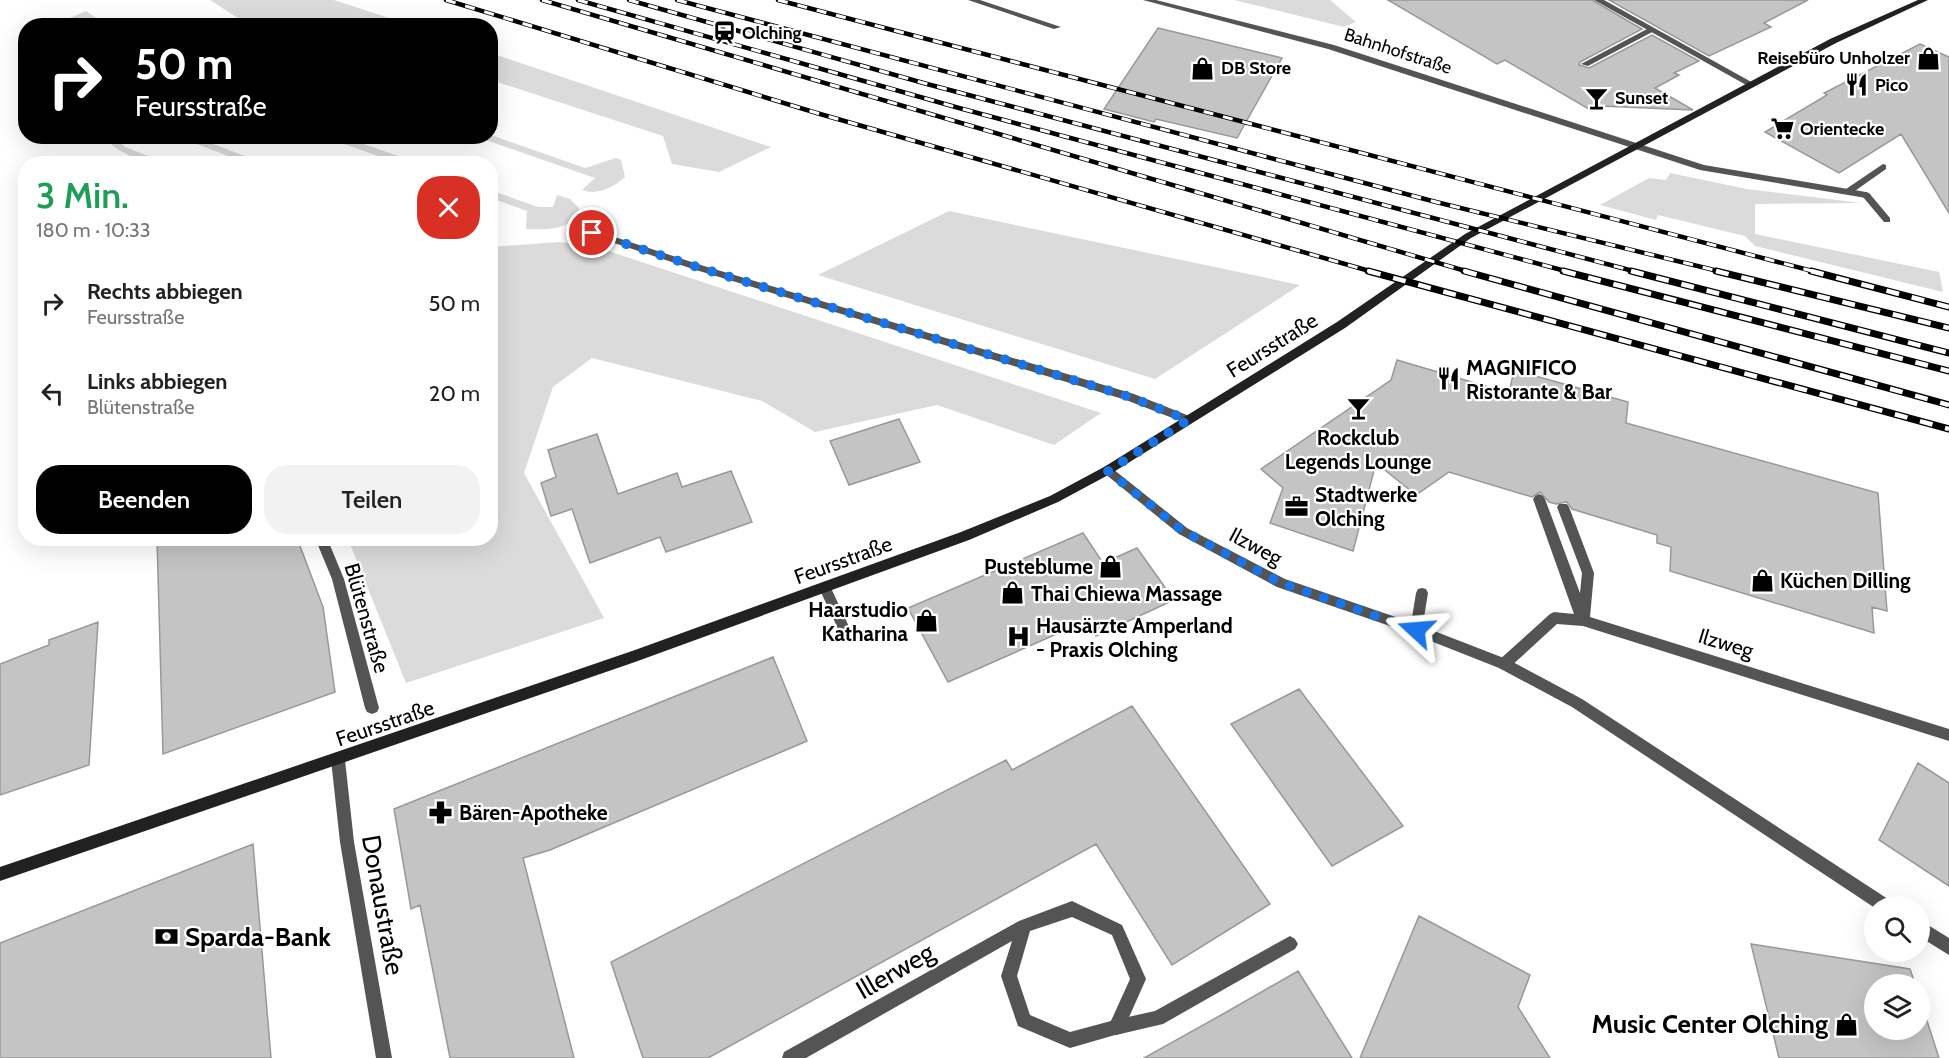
<!DOCTYPE html>
<html lang="de">
<head>
<meta charset="utf-8">
<style>
	:root { --surface:#fff; --page:#f2f2f2; --text:#222; --muted:#767676; --accent:#000 }
	body { margin:0; font-family:Cabin,sans-serif; background:var(--page); color:var(--text); height:100vh; display:flex; flex-direction:column; font-size:22px; white-space:nowrap }
	* { box-sizing:border-box; margin:0 }
	p { font-size:20px; color:var(--muted) }
	.icon { flex:none; width:33px; height:33px; fill:none; stroke:currentColor; stroke-width:2; stroke-linecap:round; stroke-linejoin:round }
	.map { position:relative; flex:1; overflow:hidden }
	.panel { position:absolute; left:18px; top:156px; width:480px; height:390px; display:flex; flex-direction:column; background:var(--surface); border-radius:24px; box-shadow:0 6px 24px #0002 }
	.panel>* { flex:none }
	.guide { position:absolute; left:18px; top:18px; width:480px; height:126px; border-radius:24px; box-shadow:0 6px 24px #0002; background:#000; color:#fff; overflow:hidden }
	.fabs { position:absolute; left:1864px; top:896px; display:grid; gap:12px }
	.fabs a { display:grid; place-items:center; width:66px; height:66px; border-radius:50%; background:var(--surface); box-shadow:0 6px 24px #0002; font-size:30px }
	.pin { position:absolute; display:grid; place-items:center; width:51px; height:51px; color:#fff; margin:-26px; border:3px solid #fff; border-radius:50%; box-shadow:0 2px 6px #0007 }
	.me { position:absolute; width:66px; margin:-33px; rotate:289deg; stroke-linejoin:round; filter:drop-shadow(0 0 4px #0008) }
	.turn { display:flex; align-items:center; gap:21px; height:126px; padding:0 18px; font-size:27px }
	.turn .icon { width:78px; height:78px; stroke-width:2.5 }
	.turn b { display:block; font-size:42px; line-height:51px }
	.round { display:grid; place-items:center; flex:none; width:63px; height:63px; border-radius:24px; background:var(--page) }
	.headline { display:flex; align-items:center; justify-content:space-between; height:102px; padding:0 18px }
	h1 { font-size:36px; font-weight:600; line-height:45px; color:#1e9e55 }
	.action { display:flex; gap:12px; margin-top:auto; padding:12px 18px }
	.action a { flex:1; height:69px; border-radius:24px; background:var(--accent); color:#fff; font-size:24px; font-weight:600; line-height:69px; text-align:center }
	.action a+a { background:var(--page); color:var(--text) }
	ul { padding:0; list-style:none }
	li { display:flex; align-items:center; gap:18px; height:90px; padding:0 18px }
	li div { flex:1 }
	li b { display:block; font-size:22px }
	li em { font-style:normal }
	.map>svg:first-child { display:block }
	.green { fill:#dbdbdb }
	.building { fill:#c4c4c4; stroke:#989898; stroke-width:1.5 }
	.lines { fill:none; stroke-linecap:round; stroke-linejoin:round }
	.lane { fill:#545454; fill-rule:evenodd }
	.street { fill:#545454; fill-rule:evenodd }
	.secondary { fill:#212121; fill-rule:evenodd }
	.rail-far1-casing { stroke:#000; stroke-width:4.5 }
	.rail-casing { stroke:#000; stroke-width:7 }
	.rail-far1 { stroke:#fff; stroke-width:3; stroke-dasharray:10; stroke-linecap:butt }
	.rail { stroke:#fff; stroke-width:4.5; stroke-dasharray:13; stroke-linecap:butt }
	.route { stroke:#1a73e8; stroke-width:10; stroke-dasharray:0 18 }
	.labels { text-anchor:middle; dominant-baseline:central; stroke-width:4.5; stroke-linejoin:round; paint-order:stroke }
	.far-poi-label { font-size:18px; font-weight:bold; fill:#000; stroke:#fff; text-anchor:start }
	.far-street-label { font-size:18px; fill:#000; stroke:#fff }
	.street-label { font-size:21px; fill:#000; stroke:#fff }
	.poi-label { font-size:21px; font-weight:bold; fill:#000; stroke:#fff; text-anchor:start }
	.near-street-label { font-size:26px; fill:#000; stroke:#fff }
	.near-poi-label { font-size:26px; font-weight:bold; fill:#000; stroke:#fff; text-anchor:start }
</style>
</head>
<body>
<div class="map">
<svg width="1949" height="1058" viewBox="0 0 1949 1058">
	<rect width="100%" height="100%" fill="#fff"/>
	<path class="green" d="M210,0H334L410,25H327L306,19L293,25H223L238,18Z
		M1234,0H1330L1356,22L1344,27Z
		M86,11L107,25H54Z
		M491,53L771,147L719,172L672,164L663,136L491,80Z
		M491,135L585,168L616,158L621,160L625,177C614,187 597,196 582,190L595,178L477,137Z
		M105,137H114L125,147L166,163C147,164 116,154 105,137Z
		M179,137H195L263,163H246Z
		M324,137H344L418,163H398Z
		M1670,173L1747,189L1861,203L1755,204V234L1939,272L1943,292L1755,246L1745,236L1658,215L1656,220L1600,205L1649,178L1666,180Z
		M490,190L538,207H553L557,195L570,199L579,208V215C565,230 546,230 526,229L527,211L491,198Z
		M949,211L1300,285L1155,379L818,275Z
		M560,242L593,246L1101,413L1054,445L937,405L815,432L762,401L592,358L553,387L524,473L604,618L406,683L348,539L490,538L491,247Z"/>
	<path class="building" d="M1388,0H1592L1642,29L1580,62L1579,65L1589,68L1652,35L1699,61L1674,73L1679,75L1655,88L1693,110L1601,106L1592,111L1505,60L1497,64Z
		M1609,0H1808L1764,23L1771,27L1709,56Z
		M1158,28L1282,58L1237,138L1156,119L1154,122L1104,109Z
		M1920,44L1949,57V213L1901,134L1839,173L1765,132L1827,95L1824,93Z
		M1397,360L1509,393L1514,370L1564,384L1628,402L1626,423L1878,493L1887,611L1872,607L1874,633L1670,571L1671,547L1657,543V535L1572,509L1567,502L1556,504L1549,502L1540,492L1532,497L1449,472L1416,495L1376,463L1353,551L1270,523L1283,488L1261,469L1391,380Z
		M899,419L920,462L849,485L830,441Z
		M597,434L618,494L677,473L682,487L731,471L752,522L666,552L660,537L590,563L572,509L551,516L541,483L556,477L548,450Z
		M1083,533L1103,563L1137,548L1174,600L1096,636L1086,621L948,682L908,608Z
		M157,538H297L323,607L335,692L163,754Z
		M98,622L89,765L0,795V664L49,645V640Z
		M773,657L807,741L550,850L523,858L574,1058H450L420,905L411,909L394,809Z
		M1299,689L1403,826L1332,866L1231,724Z
		M1132,706L1270,904L1172,965L1096,844L708,1058H643L611,962L1006,760L1012,770Z
		M1918,763L1949,783V886L1879,840Z
		M253,844L271,1058H0V943Z
		M1419,916L1530,975L1518,1007L1550,1058H1360Z
		M1751,944L1910,969L1915,984H1875V1029H1920V999L1939,1058H1779Z
		M1298,971L1352,1058H1144L1223,1014Z"/>
	<g class="lines">
		<path class="lane" d="M968,0H980L1061,27L1054,29Z
			M1649,28L1656,30L1588,66L1581,64Z
			M1883,164L1886,165V169L1852,193H1846V189Z
			M1866,192L1869,193L1890,218V222H1884L1863,197V193Z
			M1539,494L1543,496L1545,499L1580,593L1582,573L1557,507L1559,504H1567L1569,507L1594,573L1590,617L1949,729V741L1583,626L1557,624L1509,668L1504,670L1499,668L1497,664L1499,660L1550,614L1554,612L1574,614L1533,499L1535,496Z
			M825,583L829,584L831,588L851,631L850,635L845,637L840,635L839,631L819,588L821,584Z
			M1422,588L1426,589L1428,593L1422,630L1421,634L1416,636L1411,634L1410,630L1416,593L1418,589Z
			M1290,936L1295,939L1298,944L1295,949L1163,1024L1116,1035L1110,1033L1108,1027L1110,1021L1155,1011Z"/>
		<path class="street" d="M1143,0H1156L1334,45L1704,165L1866,192L1871,195L1866,198L1700,170L1328,49Z
			M1594,0H1604L1755,84L1748,86Z
			M593,230L704,266L1134,394L1192,417L1194,420L1188,424L1126,400L696,270L590,235V231Z
			M1108,465L1187,528L1285,579L1416,624L1509,660L1582,699L1891,901L1893,906H1875V908L1572,707L1499,668L1413,634L1277,587L1179,534L1104,473L1102,470L1104,467Z
			M315,538H327L344,579L379,708L377,712L372,714L367,712L365,708L332,579Z
			M338,753L343,755L345,760L354,842L392,1058H376L340,842L331,760L333,755Z
			M1072,901L1122,925L1146,979L1122,1033L1070,1048L1018,1026L1001,976L1012,941L806,1058H782L784,1052L1019,921ZM1072,917L1112,935L1130,979L1111,1021L1070,1032L1030,1015L1017,976L1030,931Z
			M1920,920L1949,938V955L1920,937Z"/>
		<path class="secondary" d="M1918,0H1928L1836,43L1471,238L1345,328L1112,473L1058,502L969,540L635,662L0,881V867L635,650L961,532L1050,496L1104,467L1337,322L1465,234L1830,39Z"/>
		<defs>
			<path id="rail-far1" d="M446,0L820,114L1373,272
				M542,0L1469,272
				M578,0L959,108L1569,272
				M629,0L927,84L1637,272
				M677,0L1436,202L1722,272
				M778,0L1816,272"/>
			<path id="rail" d="M1368,271L1949,429
				M1464,271L1949,405
				M1563,271L1949,371
				M1631,271L1949,353
				M1716,271L1949,328
				M1811,271L1949,307"/>
		</defs>
		<use href="#rail-far1" class="rail-far1-casing"/>
		<use href="#rail" class="rail-casing"/>
		<use href="#rail-far1" class="rail-far1"/>
		<use href="#rail" class="rail"/>
	</g>
	<g class="lines">
		<path class="route" d="M592,233L700,268L1130,397L1188,420L1108,471L1183,531L1281,583L1416,630"/>
	</g>
	<defs>
		<symbol id="station-bare" viewBox="-9 -9 18 18"><path d="M-3-6H3Q5-6 5-4V2Q5 4 3 4L4.5 6H3L1.5 4h-3L-3 6H-4.5L-3 4Q-5 4-5 2V-4Q-5-6-3-6ZM-3.5-4v3h7v-3ZM-3.5 1v1.5H-2V1ZM2 1v1.5H3.5V1Z" fill="#000" stroke="#fff" stroke-width="2.5" paint-order="stroke"/></symbol>
		<symbol id="shop-bare" viewBox="-9 -9 18 18"><path d="M-5-2.5h2.3a2.7 3.5 0 0 1 5.4 0H5L5.5 6h-11ZM-1.5-2.5h3a1.5 2.3 0 0 0-3 0Z" fill="#000" stroke="#fff" stroke-width="2.5" paint-order="stroke"/></symbol>
		<symbol id="restaurant-bare" viewBox="-9 -9 18 18"><path d="M-5-6h1v4h1v-4h1v4h1v-4h1v5L-1.5 .5V6h-2V.5L-5-1ZM5-6V6H3V1.5H1.5Q1.5-4 5-6Z" fill="#000" stroke="#fff" stroke-width="2.5" paint-order="stroke"/></symbol>
		<symbol id="bar-bare" viewBox="-9 -9 18 18"><path d="M-6-5H6L.8 .8V4.5H3.5V6h-7V4.5H-.8V.8Z" fill="#000" stroke="#fff" stroke-width="2.5" paint-order="stroke"/></symbol>
		<symbol id="supermarket-bare" viewBox="-9 -9 18 18"><path d="M-6-5.5h2.5l.6 2H6L4.5 2H-2.5L-4.4-4H-6ZM-1.5 3.2a1.3 1.3 0 1 0 .1 0ZM3 3.2a1.3 1.3 0 1 0 .1 0Z" fill="#000" stroke="#fff" stroke-width="2.5" paint-order="stroke"/></symbol>
		<symbol id="office-bare" viewBox="-9 -9 18 18"><path d="M-6-3h4V-5.5h4V-3h4V5H-6ZM-1-4.5V-3h2v-1.5ZM-6 0V1H6V0Z" fill="#000" stroke="#fff" stroke-width="2.5" paint-order="stroke"/></symbol>
		<symbol id="hospital-bare" viewBox="-9 -9 18 18"><path d="M-5-5h3v3.5h4V-5h3V5h-3V1.5h-4V5h-3Z" fill="#000" stroke="#fff" stroke-width="2.5" paint-order="stroke"/></symbol>
		<symbol id="pharmacy-bare" viewBox="-9 -9 18 18"><path d="M-2-6h4v4h4v4h-4v4h-4v-4h-4v-4h4Z" fill="#000" stroke="#fff" stroke-width="2.5" paint-order="stroke"/></symbol>
		<symbol id="bank-bare" viewBox="-9 -9 18 18"><path d="M-6-4H6V4H-6ZM0-2.3a2.3 2.3 0 1 0 0 4.6a2.3 2.3 0 1 0 0-4.6Z" fill="#000" stroke="#fff" stroke-width="2.5" paint-order="stroke"/></symbol>
	</defs>
	<g fill-rule="evenodd">
		<use href="#station-bare" x="708" y="16" width="33" height="33"/>
		<use href="#shop-bare" x="1912" y="42" width="33" height="33"/>
		<use href="#shop-bare" x="1186" y="52" width="33" height="33"/>
		<use href="#restaurant-bare" x="1840" y="68" width="33" height="33"/>
		<use href="#bar-bare" x="1580" y="82" width="33" height="33"/>
		<use href="#supermarket-bare" x="1766" y="112" width="33" height="33"/>
		<use href="#restaurant-bare" x="1432" y="362" width="33" height="33"/>
		<use href="#bar-bare" x="1342" y="392" width="33" height="33"/>
		<use href="#office-bare" x="1280" y="490" width="33" height="33"/>
		<use href="#shop-bare" x="1094" y="550" width="33" height="33"/>
		<use href="#shop-bare" x="1746" y="564" width="33" height="33"/>
		<use href="#shop-bare" x="996" y="576" width="33" height="33"/>
		<use href="#shop-bare" x="910" y="604" width="33" height="33"/>
		<use href="#hospital-bare" x="1002" y="620" width="33" height="33"/>
		<use href="#pharmacy-bare" x="424" y="796" width="33" height="33"/>
		<use href="#bank-bare" x="150" y="920" width="33" height="33"/>
		<use href="#shop-bare" x="1830" y="1008" width="33" height="33"/>
	</g>
	<g class="labels">
		<g class="far-poi-label">
			<text x="742" y="33">Olching</text>
			<text x="1910" y="58" text-anchor="end">Reisebüro Unholzer</text>
			<text x="1221" y="68">DB Store</text>
			<text x="1875" y="85">Pico</text>
			<text x="1615" y="98">Sunset</text>
			<text x="1800" y="129">Orientecke</text>
		</g>
		<g class="far-street-label">
			<text transform="translate(1398 51) rotate(18)">Bahnhofstraße</text>
		</g>
		<g class="street-label">
			<text transform="translate(1272 345) rotate(-32)">Feursstraße</text>
			<text transform="translate(1256 546) rotate(28)">Ilzweg</text>
			<text transform="translate(843 560) rotate(-20)">Feursstraße</text>
			<text transform="translate(367 618) rotate(74)">Blütenstraße</text>
			<text transform="translate(1726 643) rotate(17)">Ilzweg</text>
			<text transform="translate(385 723) rotate(-19)">Feursstraße</text>
		</g>
		<g class="poi-label">
			<text x="1466" y="367">MAGNIFICO<tspan x="1466" dy="24">Ristorante &amp; Bar</tspan></text>
			<text x="1358" y="437" text-anchor="middle">Rockclub<tspan x="1358" dy="24">Legends Lounge</tspan></text>
			<text x="1315" y="494">Stadtwerke<tspan x="1315" dy="24">Olching</tspan></text>
			<text x="1093" y="566" text-anchor="end">Pusteblume</text>
			<text x="1780" y="580">Küchen Dilling</text>
			<text x="1031" y="593">Thai Chiewa Massage</text>
			<text x="908" y="609" text-anchor="end">Haarstudio<tspan x="908" dy="24">Katharina</tspan></text>
			<text x="1036" y="625">Hausärzte Amperland<tspan x="1036" dy="24">- Praxis Olching</tspan></text>
			<text x="459" y="812">Bären-Apotheke</text>
		</g>
		<g class="near-street-label">
			<text transform="translate(383 905) rotate(80)">Donaustraße</text>
			<text transform="translate(895 971) rotate(-30)">Illerweg</text>
		</g>
		<g class="near-poi-label">
			<text x="185" y="937">Sparda-Bank</text>
			<text x="1828" y="1024" text-anchor="end">Music Center Olching</text>
		</g>
	</g>
</svg>
<div class="fabs">
<a><svg class="icon" aria-label="search" viewBox="0 0 24 24"><circle cx="10" cy="10" r="6"/><path d="M15 15l6 6"/></svg></a>
<a><svg class="icon" aria-label="layers" viewBox="0 0 24 24"><path d="M12 4l9 5-9 5-9-5zM3 14l9 5 9-5"/></svg></a>
</div>
<div class="pin" style="left:592px;top:233px;background:#d93025"><svg class="icon" aria-label="arrive" viewBox="0 0 24 24"><path d="M6 21V4h12l-3 4 3 4H6"/></svg></div>
<svg class="me" style="left:1416px;top:630px" viewBox="-20 -20 40 40"><path d="M0-17L14 15 0 8-14 15z" fill="#1a73e8" stroke="#fff" stroke-width="4"/></svg>
<div class="guide">
<div class="turn"><svg class="icon" aria-label="right" viewBox="0 0 24 24"><path d="M7 20v-9h11M14 6l5 5-5 5"/></svg><div><b>50 m</b>Feursstraße</div></div>
</div>
<section class="panel">
<div class="headline"><div><h1>3 Min.</h1><p>180 m · 10:33</p></div><a class="round" style="background:#d93025;color:#fff"><svg class="icon" aria-label="close" viewBox="0 0 24 24"><path d="M6 6l12 12M18 6L6 18"/></svg></a></div>
<ul>
<li><svg class="icon" aria-label="right" viewBox="0 0 24 24"><path d="M7 20v-9h11M14 6l5 5-5 5"/></svg><div><b>Rechts abbiegen</b><p>Feursstraße</p></div><em>50 m</em></li>
<li><svg class="icon" aria-label="left" viewBox="0 0 24 24"><path d="M17 20v-9H6M10 6l-5 5 5 5"/></svg><div><b>Links abbiegen</b><p>Blütenstraße</p></div><em>20 m</em></li>
</ul>
<div class="action"><a>Beenden</a><a>Teilen</a></div>
</section>
</div>
</body>
</html>
